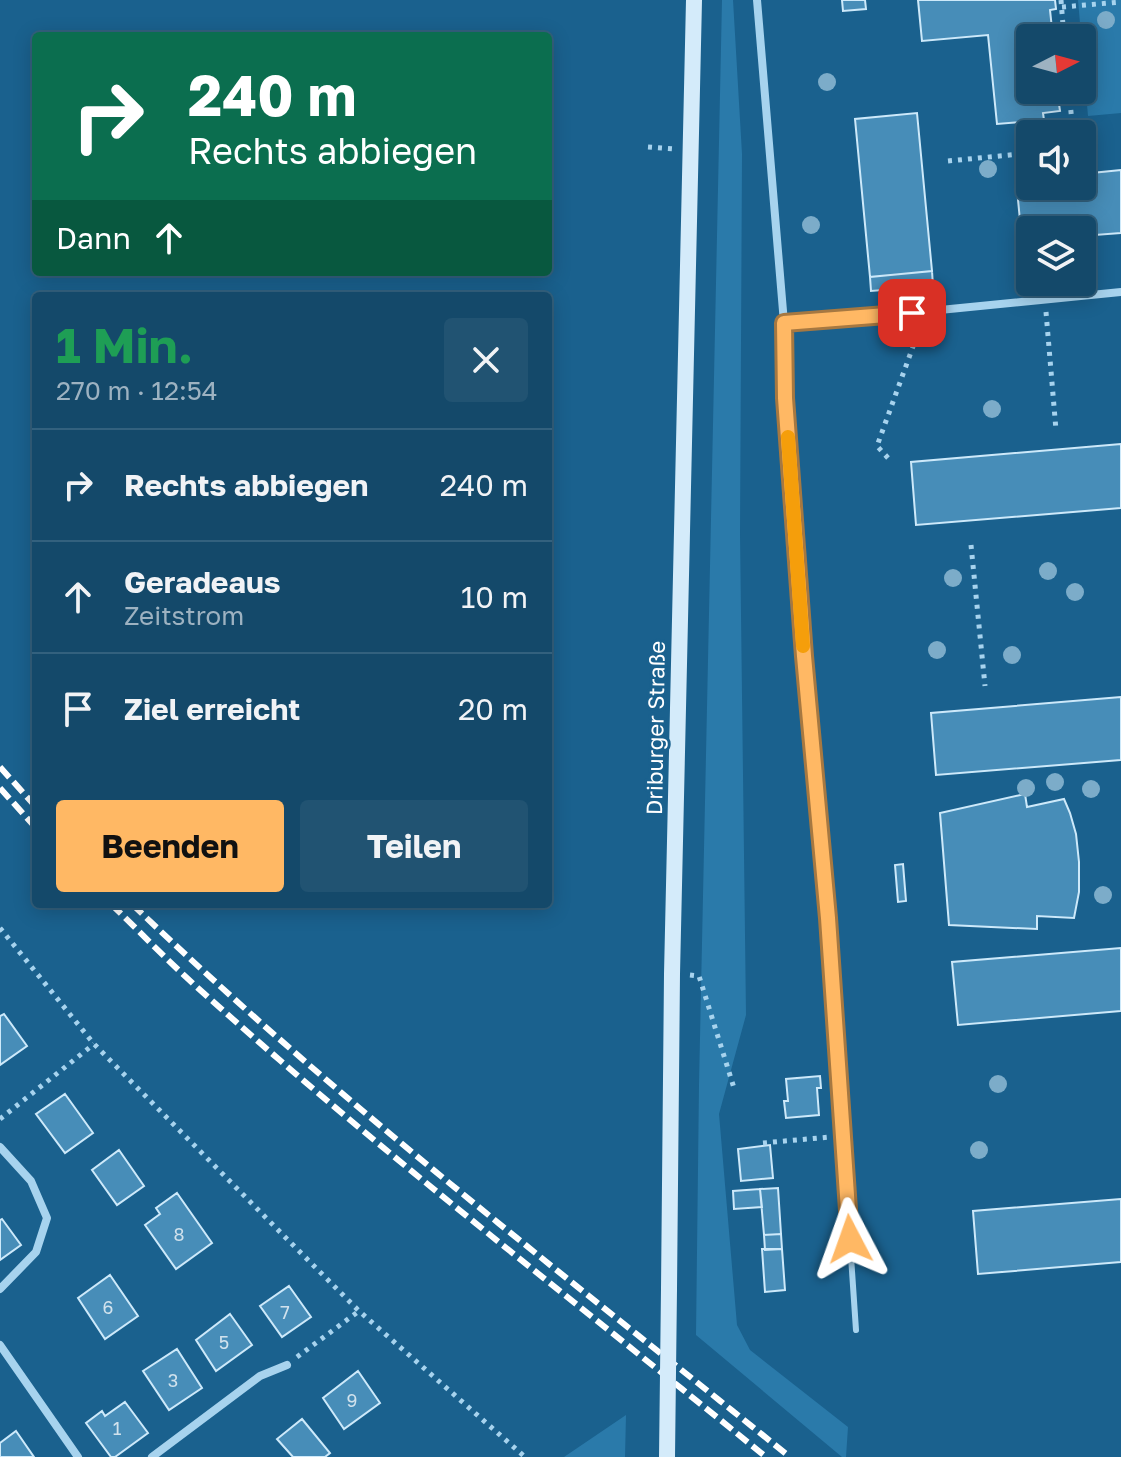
<!DOCTYPE html>
<html lang="de">
<head>
<meta charset="utf-8">
<style>
	:root { --surface:#14496a; --page:#215372; --text:#f1f3f6; --muted:#9db2c1; --line:#33617e; --accent:#ffb864 }
	body { margin:0; font-family:"Golos Text",sans-serif; background:var(--page); color:var(--text); height:100vh; display:flex; flex-direction:column; font-size:30px; white-space:nowrap }
	* { box-sizing:border-box; margin:0 }
	p { font-size:26px; color:var(--muted) }
	.icon { flex:none; width:44px; height:44px; fill:none; stroke:currentColor; stroke-width:2; stroke-linecap:round; stroke-linejoin:round }
	.map { position:relative; flex:1; overflow:hidden }
	.panel { position:absolute; left:32px; top:292px; width:520px; height:616px; display:flex; flex-direction:column; background:var(--surface); border-radius:8px; box-shadow:0 4px 20px #0003,0 0 0 2px var(--line) }
	.panel>* { flex:none }
	.top-card { position:absolute; left:32px; top:32px; width:520px; height:244px; border-radius:8px; box-shadow:0 4px 20px #0003,0 0 0 2px var(--line); background:#0b6e4f; color:#fff; overflow:hidden }
	.needle { width:52px; rotate:84deg }
	.controls { position:absolute; left:1016px; top:24px; display:grid; gap:16px }
	.controls a { display:grid; place-items:center; width:80px; height:80px; border-radius:8px; background:var(--surface); box-shadow:0 4px 20px #0003,0 0 0 2px var(--line); font-size:40px }
	.pin { position:absolute; display:grid; place-items:center; width:68px; height:68px; color:#fff; margin:-34px; border-radius:16px; box-shadow:0 4px 12px #0006 }
	.me { position:absolute; width:88px; margin:-44px; rotate:356deg; stroke-linejoin:round; filter:drop-shadow(0 0 6px #0008) }
	.turn { display:flex; align-items:center; gap:28px; height:168px; padding:0 24px; font-size:36px }
	.turn .icon { width:104px; height:104px; stroke-width:2.5 }
	.turn b { display:block; font-size:56px; line-height:68px }
	.then { display:flex; align-items:center; height:76px; padding:0 24px; background:#0003; gap:16px; font-size:30px }
	.round { display:grid; place-items:center; flex:none; width:84px; height:84px; border-radius:8px; background:var(--page) }
	.headline { display:flex; align-items:center; justify-content:space-between; height:136px; padding:0 24px }
	h1 { font-size:48px; font-weight:700; line-height:60px; color:#1e9e55 }
	.button { display:flex; gap:16px; margin-top:auto; padding:16px 24px }
	.button a { flex:1; height:92px; border-radius:8px; background:var(--accent); color:#111; font-size:32px; font-weight:700; line-height:92px; text-align:center }
	.button a+a { background:var(--page); color:var(--text) }
	ul { padding:0; list-style:none }
	li { display:flex; align-items:center; gap:24px; height:112px; padding:0 24px; border-top:2px solid var(--line) }
	li div { flex:1 }
	li b { display:block; font-size:30px }
	li em { font-style:normal }
	.map>svg:first-child { display:block }
	.green { fill:#2a7aaa }
	.building { fill:#478db8; stroke:#cde9fa; stroke-width:2 }
	.lines { fill:none; stroke-linecap:round; stroke-linejoin:round }
	.path { stroke:#a7d3ee; stroke-width:5; stroke-dasharray:4 6; stroke-linecap:butt }
	.service { stroke:#a7d3ee; stroke-width:6 }
	.minor { stroke:#a7d3ee; stroke-width:8 }
	.secondary { stroke:#d4ebfa; stroke-width:16 }
	.rail { stroke:#fff; stroke-width:6; stroke-dasharray:14 6; stroke-linecap:butt }
	.secondary-bridge { stroke:#d4ebfa; stroke-width:16 }
	.tree { fill:#7cacc9 }
	.route-casing { stroke:#a67841; stroke-width:20 }
	.route { stroke:#ffb864; stroke-width:14 }
	.slow { stroke:#f59e0b; stroke-width:14 }
	.labels { text-anchor:middle; dominant-baseline:central; stroke-width:6; stroke-linejoin:round; paint-order:stroke }
	.number-label { font-size:18px; fill:#d1e2ed }
	.street-label { font-size:22px; fill:#fff; stroke:#1a618e }
</style>
</head>
<body>
<div class="map">
<svg width="1121" height="1457" viewBox="0 0 1121 1457">
	<rect width="100%" height="100%" fill="#1a618e"/>
	<path class="green" d="M722,0H733L742,154L740,534L746,1015L719,1114L737,1325L750,1350L848,1427L846,1457H842L696,1335L699,1085Z
		M1078,0H1121V113L1088,116Z
		M626,1415L625,1457H564Z"/>
	<path class="building" d="M842,0H865L866,9L843,11Z
		M918,0H1055L1056,9L1050,10L1053,38H1030V90H1057L1060,111L1043,113L1044,120L997,124L988,35L922,41Z
		M917,113L932,271L870,277L855,119Z
		M1121,170V233L1082,236V230H1030V240L1022,241L1016,179L1030,178V186H1082V174Z
		M932,271L933,286L871,291L870,277Z
		M1121,444V508L916,525L911,462Z
		M1121,697V760L936,775L931,713Z
		M1025,794L1027,807L1064,799L1070,813L1076,834L1079,862V892L1074,918L1037,916V929L949,925L940,813Z
		M903,864L906,901L898,902L895,865Z
		M1121,948V1011L958,1025L952,962Z
		M4,1014L27,1046L0,1065V1016Z
		M820,1076L821,1088H817L819,1115L786,1118L784,1101H788L786,1079Z
		M65,1094L93,1133L65,1153L36,1114Z
		M770,1145L773,1178L741,1181L738,1149Z
		M119,1150L144,1186L117,1205L92,1170Z
		M778,1188L781,1234L764,1235L760,1189Z
		M760,1189L762,1207L734,1209L733,1191Z
		M177,1193L212,1243L176,1269L145,1225L160,1214L156,1208Z
		M1121,1199V1262L978,1274L973,1211Z
		M2,1219L21,1245L0,1260V1220Z
		M781,1234L782,1249L765,1250L764,1235Z
		M762,1249H782L785,1290L765,1292Z
		M110,1275L138,1316L105,1339L78,1298Z
		M289,1286L311,1317L282,1337L260,1306Z
		M230,1314L252,1345L216,1371L196,1340Z
		M177,1349L202,1388L169,1410L143,1371Z
		M358,1371L380,1403L344,1429L323,1398Z
		M125,1402L148,1433L115,1457H111L86,1423L102,1411L105,1416Z
		M302,1419L330,1453L325,1457H293L277,1439Z
		M16,1431L34,1457H0V1443Z"/>
	<g class="lines">
		<path class="path" d="M1061,0L1064,38
			M1062,7L1121,2
			M1069,90L1073,134
			M648,147L674,149
			M948,161L1030,153
			M1046,312L1056,430
			M888,458L877,446L915,341L913,326
			M971,545L985,686
			M0,928L94,1044L289,1241L359,1311L525,1457
			M690,975L699,976L734,1088
			M0,1119L94,1044
			M763,1143L830,1137
			M297,1357L359,1311"/>
		<path class="service" d="M784,323L785,398L804,656L828,918L856,1330"/>
		<path class="minor" d="M757,0L784,323L829,321L1121,292
			M0,1147L31,1181L47,1218L36,1252L0,1289
			M0,1345L78,1457
			M152,1457L260,1376L287,1365"/>
		<path class="secondary" d="M669,1289L672,974L694,0"/>
		<path class="rail" d="M0,767L36,807
			M0,788L36,828
			M111,904C140,932 169,962 199,989C381,1153 576,1302 766,1457
			M132,904C339,1103 567,1277 790,1457"/>
		<path class="secondary-bridge" d="M667,1457L669,1289"/>
	</g>
	<g class="tree">
		<circle cx="1106" cy="20" r="9"/>
		<circle cx="827" cy="82" r="9"/>
		<circle cx="988" cy="169" r="9"/>
		<circle cx="811" cy="225" r="9"/>
		<circle cx="992" cy="409" r="9"/>
		<circle cx="1048" cy="571" r="9"/>
		<circle cx="953" cy="578" r="9"/>
		<circle cx="1075" cy="592" r="9"/>
		<circle cx="937" cy="650" r="9"/>
		<circle cx="1012" cy="655" r="9"/>
		<circle cx="1055" cy="782" r="9"/>
		<circle cx="1026" cy="788" r="9"/>
		<circle cx="1091" cy="789" r="9"/>
		<circle cx="1103" cy="895" r="9"/>
		<circle cx="998" cy="1084" r="9"/>
		<circle cx="979" cy="1150" r="9"/>
	</g>
	<g class="lines">
		<defs>
			<path id="route" d="M850,1239L828,918L804,656L785,398L784,323L912,313"/>
		</defs>
		<use href="#route" class="route-casing"/>
		<use href="#route" class="route"/>
		<path class="slow" d="M788,437L803,646"/>
	</g>
	<g class="labels">
		<g class="number-label">
			<text x="179" y="1234">8</text>
			<text x="108" y="1307">6</text>
			<text x="285" y="1312">7</text>
			<text x="224" y="1342">5</text>
			<text x="173" y="1380">3</text>
			<text x="352" y="1400">9</text>
			<text x="117" y="1428">1</text>
		</g>
		<g class="street-label">
			<text transform="translate(655 728) rotate(-89)">Driburger Straße</text>
		</g>
	</g>
</svg>
<div class="controls">
<a><svg class="needle" viewBox="-14 -14 28 28"><path d="M0-13l5 13h-10z" fill="#e53935"/><path d="M0 13l5-13h-10z" fill="#9db2c1"/></svg></a>
<a><svg class="icon" aria-label="sound" viewBox="0 0 24 24"><path d="M4 9h4l5-4v14l-5-4H4zM17 9q2 3 0 6"/></svg></a>
<a><svg class="icon" aria-label="layers" viewBox="0 0 24 24"><path d="M12 4l9 5-9 5-9-5zM3 14l9 5 9-5"/></svg></a>
</div>
<div class="pin" style="left:912px;top:313px;background:#d93025"><svg class="icon" aria-label="arrive" viewBox="0 0 24 24"><path d="M6 21V4h12l-3 4 3 4H6"/></svg></div>
<svg class="me" style="left:850px;top:1239px" viewBox="-20 -20 40 40"><path d="M0-17L14 15 0 8-14 15z" fill="#ffb864" stroke="#fff" stroke-width="4"/></svg>
<div class="top-card">
<div class="turn"><svg class="icon" aria-label="right" viewBox="0 0 24 24"><path d="M7 20v-9h11M14 6l5 5-5 5"/></svg><div><b>240 m</b>Rechts abbiegen</div></div>
<div class="then">Dann<svg class="icon" aria-label="ahead" viewBox="0 0 24 24"><path d="M12 20V5M6 11l6-6 6 6"/></svg></div>
</div>
<section class="panel">
<div class="headline"><div><h1>1 Min.</h1><p>270 m · 12:54</p></div><a class="round"><svg class="icon" aria-label="close" viewBox="0 0 24 24"><path d="M6 6l12 12M18 6L6 18"/></svg></a></div>
<ul>
<li><svg class="icon" aria-label="right" viewBox="0 0 24 24"><path d="M7 20v-9h11M14 6l5 5-5 5"/></svg><div><b>Rechts abbiegen</b></div><em>240 m</em></li>
<li><svg class="icon" aria-label="ahead" viewBox="0 0 24 24"><path d="M12 20V5M6 11l6-6 6 6"/></svg><div><b>Geradeaus</b><p>Zeitstrom</p></div><em>10 m</em></li>
<li><svg class="icon" aria-label="arrive" viewBox="0 0 24 24"><path d="M6 21V4h12l-3 4 3 4H6"/></svg><div><b>Ziel erreicht</b></div><em>20 m</em></li>
</ul>
<div class="button"><a>Beenden</a><a>Teilen</a></div>
</section>
</div>
</body>
</html>
